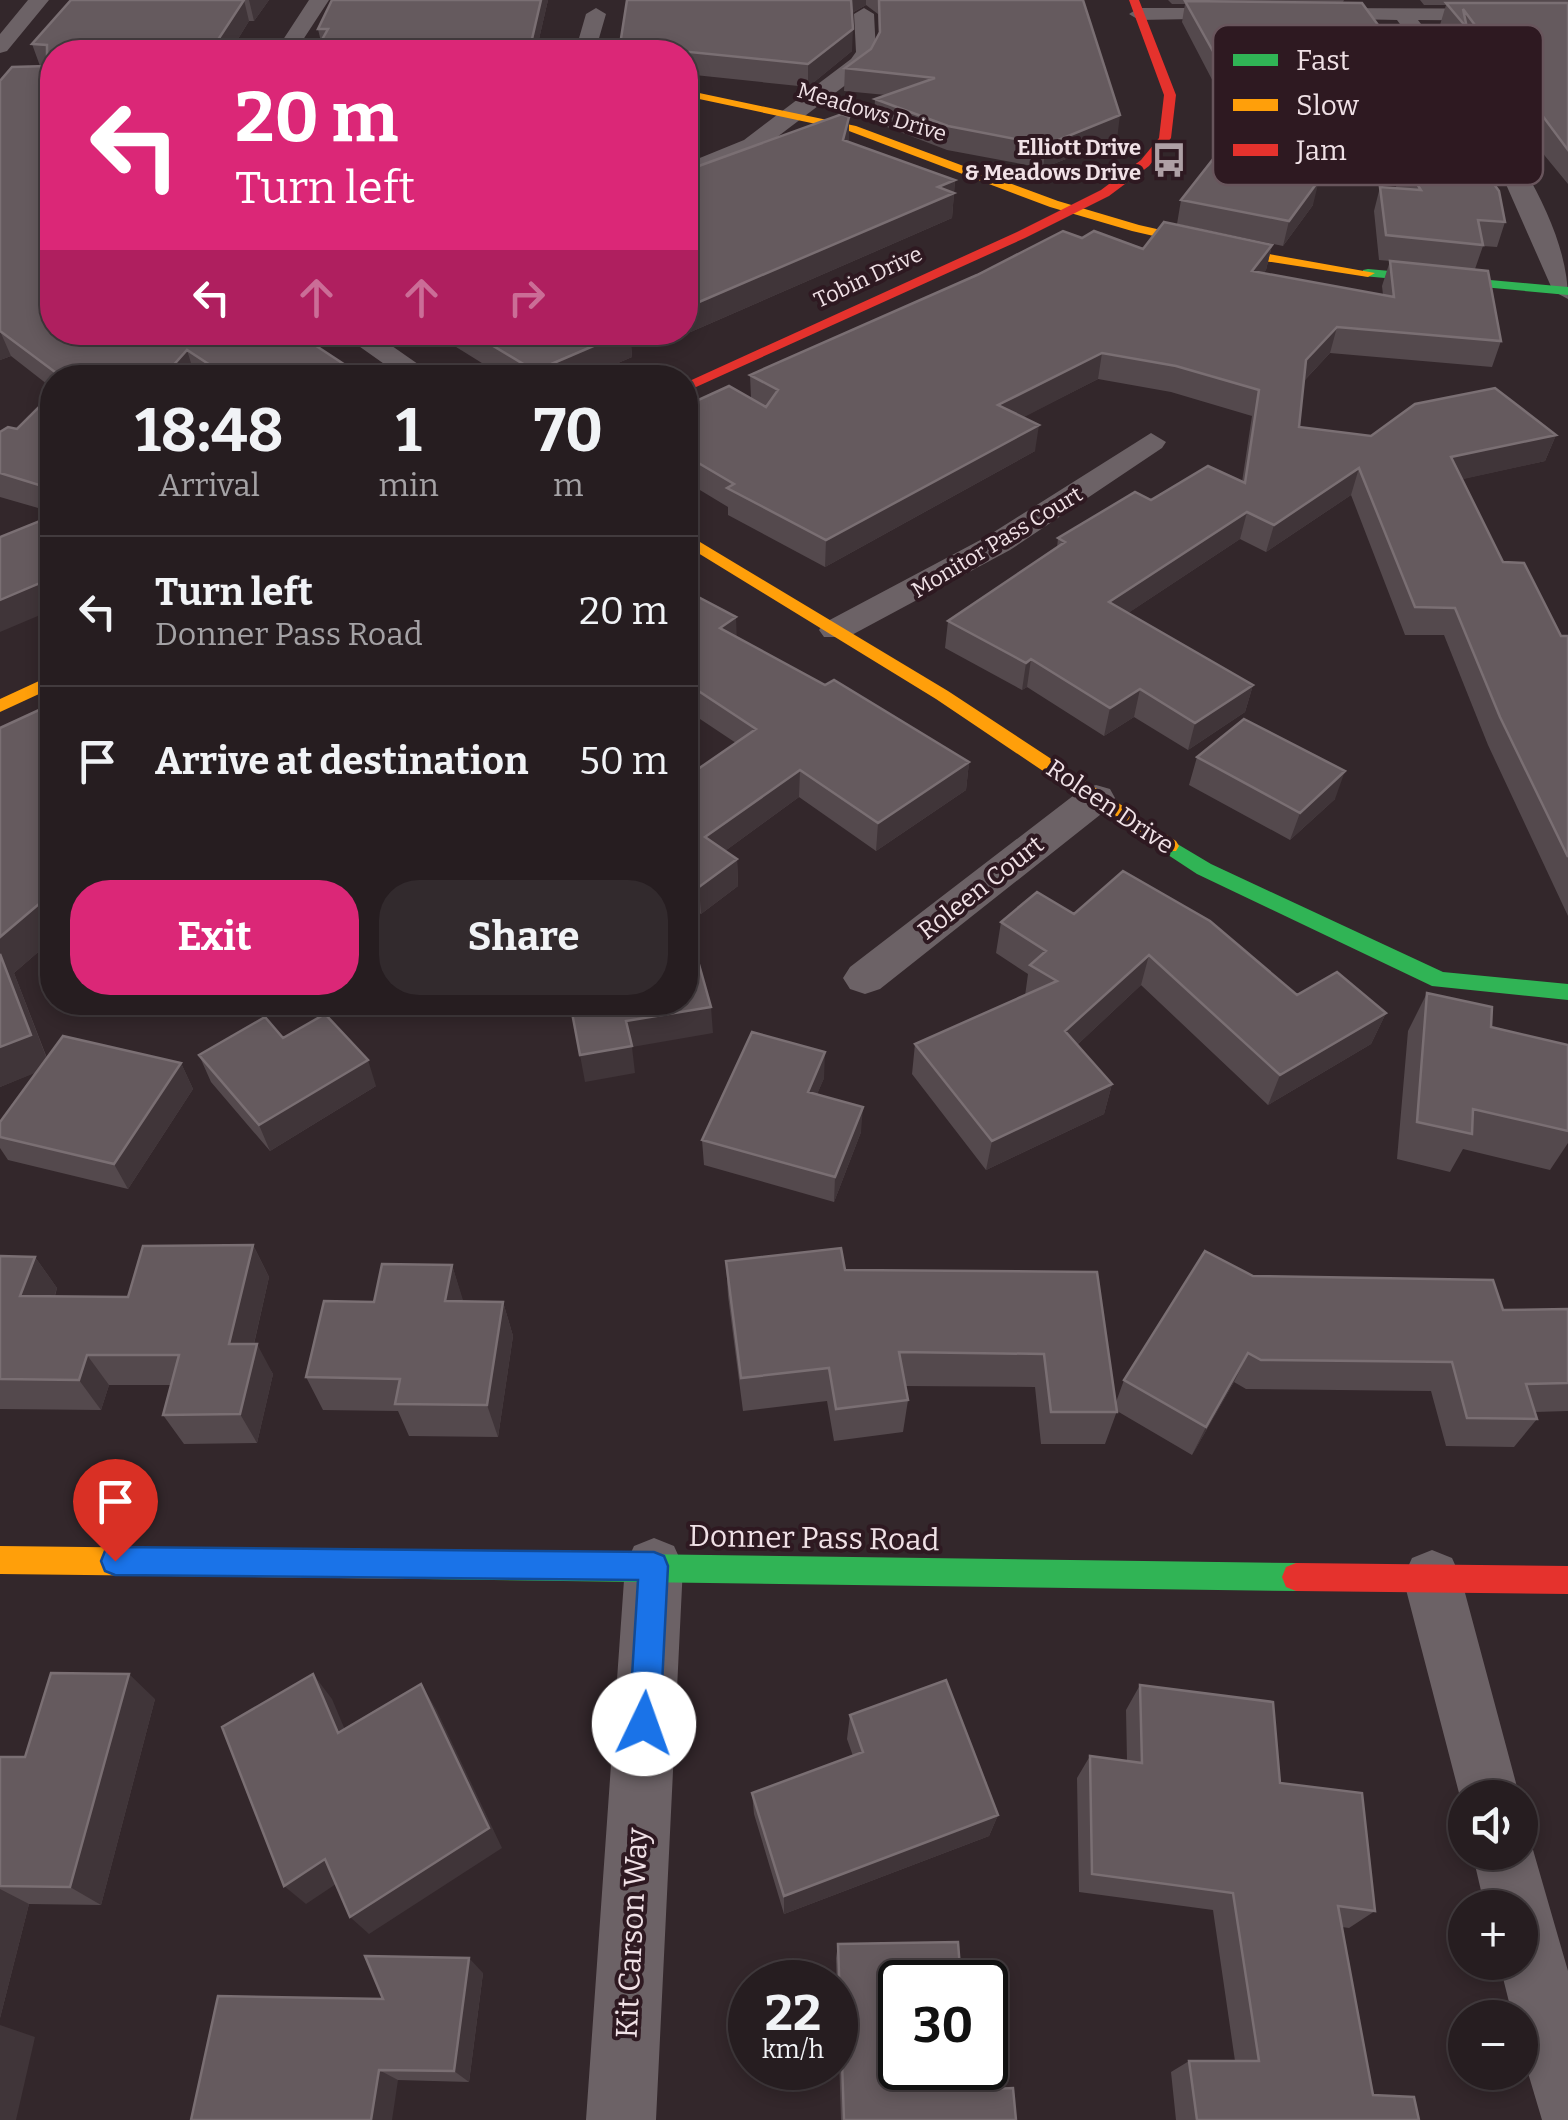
<!DOCTYPE html>
<html lang="en">
<head>
<meta charset="utf-8">
<style>
	:root { --surface:#261d20; --page:#322a2d; --text:#f1f3f6; --muted:#a4a2a5; --line:#423b3e; --accent:#db2777 }
	body { margin:0; font-family:Bitter,serif; background:var(--page); color:var(--text); height:100vh; display:flex; flex-direction:column; font-size:38px; white-space:nowrap }
	* { box-sizing:border-box; margin:0 }
	p { font-size:32px; color:var(--muted) }
	.icon { flex:none; width:55px; height:55px; fill:none; stroke:currentColor; stroke-width:2; stroke-linecap:round; stroke-linejoin:round }
	.map { position:relative; flex:1; overflow:hidden }
	.panel { position:absolute; left:40px; top:365px; width:658px; height:650px; display:flex; flex-direction:column; background:var(--surface); border-radius:40px; box-shadow:0 5px 15px #0003,0 0 0 2px var(--line) }
	.panel>* { flex:none }
	.guide { position:absolute; left:40px; top:40px; width:658px; height:305px; border-radius:40px; box-shadow:0 5px 15px #0003,0 0 0 2px var(--line); background:#db2777; color:#fff; overflow:hidden }
	.fabs { position:absolute; left:1448px; top:1780px; display:grid; gap:20px }
	.fabs a { display:grid; place-items:center; width:90px; height:90px; border-radius:50%; background:var(--surface); box-shadow:0 5px 15px #0003,0 0 0 2px var(--line); font-size:50px }
	.speed { position:absolute; left:728px; top:1960px; display:flex; gap:20px; font-size:50px; font-weight:700; text-align:center }
	.speed>* { display:grid; place-content:center; width:130px; height:130px; border-radius:50%; background:var(--surface); box-shadow:0 5px 15px #0003,0 0 0 2px var(--line); line-height:1 }
	.speed small { font-size:25px; font-weight:400 }
	.speed .limit { border:5px solid #111; border-radius:15px; background:#fff; color:#111 }
	.pin { position:absolute; display:grid; place-items:center; width:85px; height:85px; color:#fff; margin:-102px -42px; border-radius:50% 50% 50% 0; rotate:-45deg; box-shadow:0 0 10px #0007 }
	.pin .icon { rotate:45deg }
	.me { position:absolute; width:110px; margin:-55px; rotate:3deg; stroke-linejoin:round; filter:drop-shadow(0 0 8px #0008) }
	.turn { display:flex; align-items:center; gap:35px; height:210px; padding:0 30px; font-size:45px }
	.turn .icon { width:130px; height:130px; stroke-width:2.5 }
	.turn b { display:block; font-size:70px; line-height:85px }
	.lanes { display:flex; align-items:center; height:95px; padding:0 30px; background:#0003; justify-content:center; gap:50px; direction:ltr }
	.lanes .off { opacity:.35 }
	.eta { display:flex; justify-content:space-evenly; align-items:center; height:170px; text-align:center }
	.eta b { font-size:60px; font-weight:700; line-height:70px }
	.button { display:flex; gap:20px; margin-top:auto; padding:20px 30px }
	.button a { flex:1; height:115px; border-radius:40px; background:var(--accent); color:#fff; font-size:40px; font-weight:700; line-height:115px; text-align:center }
	.button a+a { background:var(--page); color:var(--text) }
	ul { padding:0; list-style:none }
	li { display:flex; align-items:center; gap:30px; height:150px; padding:0 30px; border-top:2px solid var(--line) }
	li div { flex:1 }
	li b { display:block; font-size:38px }
	li em { font-style:normal }
	.map>svg:first-child { display:block }
	.lines { fill:none; stroke-linecap:round; stroke-linejoin:round }
	.street { fill:#6c6266; fill-rule:evenodd }
	.fast { fill:#30b455; fill-rule:evenodd }
	.slow { fill:#ff9f0a; fill-rule:evenodd }
	.jam { fill:#e5322d; fill-rule:evenodd }
	.wall { fill:#54494d }
	.shaded-wall { fill:#403539 }
	.building { fill:#655a5e; stroke:#7a6f73; stroke-width:2.5 }
	.route { fill:#1a73e8; stroke:#114b97; stroke-width:2.5 }
	.labels { text-anchor:middle; dominant-baseline:central; stroke-width:8; stroke-linejoin:round; paint-order:stroke }
	.far-street-label { font-size:22px; fill:#f0e1e6; stroke:#2e1921 }
	.far-poi-label { font-size:22px; font-weight:bold; fill:#f0e1e6; stroke:#2e1921; text-anchor:end }
	.street-label { font-size:25px; fill:#f0e1e6; stroke:#2e1921 }
	.near-street-label { font-size:30px; fill:#f0e1e6; stroke:#2e1921 }
	.key { fill:#2e1921; stroke:#68555c; stroke-width:2.5 }
	.key-label { font-size:28px; fill:#f0e1e6 }
</style>
</head>
<body>
<div class="map">
<svg width="1568" height="2120" viewBox="0 0 1568 2120">
	<rect width="100%" height="100%" fill="#33272b"/>
	<g class="lines">
		<path class="street" d="M28,0H49L7,51L0,53V34Z
			M309,0H329L295,52H275Z
			M596,8L606,14L595,52H575L586,14Z
			M864,8L874,14L876,52L868,68L760,150L685,179V164L744,140L851,59L856,52L854,14Z
			M1242,8L1249,10V18L1139,20L1129,14L1139,8Z
			M1311,8L1568,9V21L1418,20C1473,93 1568,205 1568,299L1553,291L1490,148L1397,20L1304,18L1301,14Z
			M339,332H372L438,378H404Z
			M1151,433L1166,442L1162,448L1010,550L848,637H824L819,630L824,623L986,537Z
			M1096,785L1110,789L1115,798L1110,807L880,989L865,994L850,989L843,978L850,967L1082,789Z
			M654,1538L674,1546L683,1566L656,2120H586L625,1566L634,1546Z
			M1432,1550L1452,1558L1461,1578L1520,1798H1465V1816L1403,1578L1412,1558Z
			M1520,1827L1527,1829L1568,1971V2120H1542L1520,2046V2018H1513L1499,1962H1520V1908H1485L1472,1852H1520Z"/>
		<path class="fast" d="M1368,269L1568,287V295L1363,276V270Z
			M1169,839L1211,864L1443,972L1568,984V1000L1432,986L1197,874L1162,851L1159,846L1162,841Z
			M424,1551L1296,1563L1306,1567L1310,1577L1306,1587L1296,1591L424,1579L414,1575L410,1565L414,1555Z"/>
		<path class="slow" d="M685,90L856,126L1058,201L1139,225L1258,252L1375,273L1368,277L1258,260L1132,231L1050,207L849,131L685,96Z
			M685,533L948,691L1176,841L1179,846L1176,851H1162L936,699L685,545Z
			M52,675V688L0,712V699Z
			M0,1546L424,1551L434,1555L438,1565L434,1575L424,1579L0,1574Z"/>
		<path class="jam" d="M1129,0H1139L1176,95L1171,138L1149,166L1109,196L1025,238L685,392V383L1017,232L1101,190L1141,160L1159,138L1164,95Z
			M1296,1563L1568,1566V1594L1296,1591L1286,1587L1282,1577L1286,1567Z"/>
	</g>
	<path class="wall" d="M71,0H269L254,21H249L230,52H52V332H295L365,378H198L195,376L194,378H52V388L11,356L0,360V81L40,66L32,44Z
		M332,0H548L536,52H315L321,42L318,29Z
		M627,0H1083L1117,139L1043,168L947,150L874,122L875,99L886,95L844,91L845,68L871,49L879,35L878,14L866,5L852,13V51L808,87L685,74V52H621L620,45Z
		M1168,0H1344L1343,2L1505,222L1497,247L1483,246L1475,269L1501,341L1492,367L1330,353L1304,381L1299,427L1371,436L1556,435L1545,461L1462,479L1503,562L1561,636H1568V916L1488,745L1444,635H1405L1351,495L1266,552L1240,539L1128,613L1253,685L1245,712L1188,750L1134,717L1104,736L1027,687L1022,690L945,648L948,621L1057,548L1058,538L1151,500L1242,482L1252,416L1171,392L1098,379L1023,417L1035,451L825,567L728,515V507L685,481V406L751,398L750,375L1082,238L1143,249L1272,245L1266,270L1263,273L1383,295L1382,286L1390,261L1379,260L1374,211L1380,187L1397,188L1335,90L1285,174L1313,205L1283,246L1177,224L1181,200L1272,123L1256,91L1260,75L1219,93L1182,22L1185,4H1172Z
		M1420,0H1568V184L1545,156L1463,40L1460,49L1440,25L1446,5H1424Z
		M848,142L955,180L952,218L686,334L684,332L685,171Z
		M432,332H630L632,357L583,378H506Z
		M52,394V512L0,497V432L17,429Z
		M685,590L737,637L969,762L966,790L876,851L799,797L725,851L737,859L738,886L701,914L685,903V778L736,743L685,709Z
		M52,704V940L14,973L47,1058L181,1063L193,1089L128,1189L8,1160L0,1148V1122L36,1072L0,1087V728Z
		M1197,757L1335,799L1290,840L1189,785Z
		M1074,914L1297,995L1386,1013L1371,1044L1268,1105L1141,985L1077,1045L1112,1084L1104,1114L986,1170L912,1074L915,1044L1025,996L1028,974L996,953L1001,922Z
		M1427,993L1491,1027L1568,1045V1143L1550,1170L1463,1149L1450,1172L1397,1159L1408,1031Z
		M199,1055L376,1086L270,1151L211,1082Z
		M824,1078L817,1094L861,1132L834,1202L704,1165L702,1140Z
		M253,1245L269,1277L254,1344L273,1374L257,1443L184,1444L163,1415L171,1385H109L101,1410L0,1409V1256L35,1257L57,1288L55,1296L128,1297Z
		M726,1261L845,1270L1097,1272L1116,1402L1124,1380L1253,1276L1503,1310L1568,1309V1411L1535,1412L1537,1419L1514,1447L1446,1446L1431,1391L1246,1389L1234,1382L1192,1455L1117,1411L1105,1444H1041L1035,1387L905,1386L908,1400L903,1432L834,1441L827,1401L743,1411L728,1296Z
		M452,1265L463,1302H503L513,1336L498,1437L409,1436L398,1411L323,1410L306,1377L374,1302Z
		M1140,1685L1280,1783L1375,1911L1349,1928L1342,1927L1373,2095L1419,2120H1176L1171,2072L1189,2061H1235L1213,1910L1079,1892L1077,1778L1090,1756L1127,1761L1126,1710Z
		M155,1699L101,1905L29,1904L0,2018V1757H25Z
		M850,1715L998,1815L989,1836L784,1914L754,1814L752,1793L853,1756L847,1739Z
		M838,1944L969,2090L1016,2120H841L836,1958Z
		M483,1973L469,2082L398,2080L191,2120L383,1999Z"/>
	<path class="shaded-wall" d="M244,0L249,21L230,52H210Z
		M249,0H269L254,21Z
		M541,0H548L536,52H529Z
		M851,0H866V5L850,14Z
		M853,29L852,51L808,87V64Z
		M1280,46L1261,68L1260,75L1219,93L1224,71Z
		M1340,67L1335,90L1271,196L1277,172Z
		M1120,115L1117,139L1043,168L1046,145Z
		M849,117V141L842,163L843,140Z
		M955,180L952,218L686,334L685,308Z
		M1319,180L1313,205L1283,246L1289,221Z
		M1272,245L1266,270L1246,297L1252,271Z
		M1337,327L1330,353L1299,386L1306,360Z
		M0,331L11,356L0,360Z
		M626,332H630L632,357L583,378H536L535,371Z
		M187,350L195,376L194,378H162Z
		M1102,353L1098,379L995,432L998,405Z
		M1039,425L1035,451L825,567L826,540Z
		M1556,435L1545,461L1441,484L1451,457Z
		M1359,468L1351,495L1266,552L1274,525Z
		M1247,512L1240,539L1104,629L1109,602Z
		M52,578V610L0,632V600Z
		M736,617L737,645L720,628Z
		M1031,659L1027,687L1022,690L1026,663Z
		M1253,685L1245,712L1188,750L1195,723Z
		M1140,689L1134,717L1104,736L1110,708Z
		M969,762L966,790L876,851L878,823Z
		M800,770L799,797L706,865L705,837Z
		M1345,771L1335,799L1290,840L1300,813Z
		M737,859L738,886L701,914L699,887Z
		M52,893V940L14,973L50,1067L0,1087V937Z
		M1149,955L1141,985L1059,1062L1065,1031Z
		M711,1007L713,1033L632,1047L635,1073L585,1082L580,1055L626,1021Z
		M1386,1013L1371,1044L1268,1105L1280,1075Z
		M825,1052L824,1078L807,1118L808,1092Z
		M368,1060L376,1086L270,1151L259,1125Z
		M181,1063L193,1089L128,1189L114,1164Z
		M1112,1084L1104,1114L986,1170L992,1141Z
		M863,1107L861,1132L834,1202L835,1177Z
		M253,1245L269,1277L247,1374L229,1344Z
		M35,1257L57,1288L44,1327L20,1296Z
		M452,1265L463,1300L457,1336L445,1301Z
		M503,1302L513,1336L498,1437L487,1405Z
		M257,1344L273,1374L257,1443L240,1414Z
		M1248,1353L1234,1382L1192,1455L1206,1427Z
		M87,1355L109,1385L101,1410L79,1380Z
		M129,1674L155,1699L101,1905L70,1887Z
		M313,1674L332,1699L356,1756L338,1733Z
		M421,1684L436,1709L502,1848L369,1934L350,1917Z
		M998,1815L989,1836L784,1914V1896Z
		M325,1859L345,1878L306,1904L284,1886Z
		M0,1889L29,1904L0,2018Z
		M469,1958L483,1973L469,2082L454,2071Z
		M0,2025L35,2037L16,2120H0Z
		M379,2070L398,2080L392,2120H371Z"/>
	<path class="building" d="M71,0H244L210,52H52V332H295L365,378H230L187,350L162,378H63L0,331V81L12,67L47,66V45L32,44Z
		M332,0H541L529,52H315L328,29H318Z
		M627,0H851L853,29L808,64L620,45Z
		M879,0H1083L1120,115L1046,145L948,126L875,99L935,78L845,68L871,49L880,32Z
		M1185,1L1362,3L1499,191L1505,222L1478,220L1483,245L1386,235L1380,187L1421,190L1340,67L1277,172L1319,180L1289,221L1181,200L1221,149L1285,116L1261,68L1280,46L1224,71Z
		M1446,3H1568V150L1463,9L1467,28Z
		M842,114L849,117L843,140L955,180L938,187L954,193L685,308V202L697,199L685,193V171Z
		M1164,222L1272,245L1252,271L1394,297L1390,261L1488,271L1501,341L1337,327L1306,360L1299,427L1371,436L1415,404L1495,388L1556,435L1451,457L1503,562L1524,563L1561,636H1568V857L1500,717L1455,608L1415,607L1359,468L1274,525L1247,512L1109,602L1253,685L1195,723L1140,689L1110,708L1031,659L1026,663L948,621L1065,542L1058,538L1135,492L1151,500L1208,466L1245,483L1259,390L1176,366L1102,353L998,405L1039,425L826,540L727,488L734,484L685,455V406L729,386L766,407L778,390L750,375L977,275L1063,231L1082,238L1094,231L1143,249Z
		M470,332H626L535,371Z
		M52,394V489L0,473V432L8,427L17,429Z
		M52,516V563L48,565L52,569V578L0,600V537Z
		M685,590L736,617L720,628L825,685L834,680L969,762L878,823L800,770L705,837L737,859L699,887L685,877V778L756,729L685,682Z
		M52,704V893L0,937V728Z
		M1244,719L1345,771L1300,813L1197,757Z
		M1123,871L1210,921L1297,995L1337,972L1386,1013L1280,1075L1149,955L1065,1031L1112,1084L992,1141L915,1044L1057,981L1030,965L1046,951L1001,922L1037,892L1074,914Z
		M685,922H687L711,1007L626,1021L632,1046L580,1055L570,1002H685Z
		M0,954L31,1035L0,1047Z
		M1427,993L1492,1007L1491,1027L1568,1045V1131L1473,1109L1472,1134L1417,1122Z
		M325,1014L368,1060L259,1125L199,1055L265,1017L283,1038Z
		M752,1032L825,1052L808,1092L863,1107L835,1177L702,1140Z
		M63,1036L181,1063L114,1164L0,1137V1122Z
		M253,1245L229,1344H257L240,1414L163,1415L179,1355H87L79,1380L0,1379V1256L35,1257L20,1296L128,1297L143,1246Z
		M841,1248L845,1270L1097,1272L1117,1412H1051L1044,1354L899,1352L908,1400L836,1409L829,1368L741,1378L726,1261Z
		M1205,1251L1253,1276L1493,1280L1503,1310L1568,1309V1383L1526,1384L1537,1419L1467,1418L1452,1362L1261,1360L1248,1353L1206,1427L1124,1380Z
		M382,1264L452,1265L445,1301L503,1302L487,1405L395,1404L400,1379L306,1377L324,1301L374,1302Z
		M51,1673L129,1674L70,1887L0,1886V1757H25Z
		M313,1674L338,1733L421,1684L489,1828L350,1917L325,1859L284,1886L222,1727Z
		M946,1680L998,1815L784,1896L752,1793L863,1752L850,1715Z
		M1140,1685L1273,1702L1280,1783L1362,1793L1375,1911L1338,1906L1373,2095L1414,2097L1419,2120H1197L1189,2061H1259L1233,1893L1092,1874L1090,1756L1142,1763Z
		M958,1942L961,1982H900V2068H967L969,2090L1013,2088L1016,2120H844L838,1944Z
		M365,1956L469,1958L454,2071L379,2070L371,2120H191L218,1996L383,1999Z"/>
	<path class="route" d="M115,1547L654,1552L664,1556L668,1566L660,1724L655,1735L644,1739L634,1735L629,1724L638,1580L115,1575L105,1571L101,1561L105,1551Z"/>
	<defs>
		<symbol id="bus-bare" viewBox="-9 -9 18 18"><path d="M-5-6H5V4H4V6H2V4H-2V6H-4V4H-5ZM-3.5-4V0h7V-4ZM-3.5 1.2v1.5H-2V1.2ZM2 1.2v1.5H3.5V1.2Z" fill="#aea0a5" stroke="#2e1921" stroke-width="2.5" paint-order="stroke"/></symbol>
	</defs>
	<g fill-rule="evenodd">
		<use href="#bus-bare" x="1144" y="135" width="50" height="50"/>
	</g>
	<g class="labels">
		<g class="far-street-label">
			<text transform="translate(872 112) rotate(17)">Meadows Drive</text>
			<text transform="translate(868 277) rotate(-25)">Tobin Drive</text>
			<text transform="translate(997 542) rotate(-31)">Monitor Pass Court</text>
		</g>
		<g class="far-poi-label">
			<text x="1141" y="147">Elliott Drive<tspan x="1141" dy="25">&amp; Meadows Drive</tspan></text>
		</g>
		<g class="street-label">
			<text transform="translate(1110 807) rotate(34)">Roleen Drive</text>
			<text transform="translate(981 888) rotate(-38)">Roleen Court</text>
		</g>
		<g class="near-street-label">
			<text transform="translate(814 1538) rotate(1)">Donner Pass Road</text>
			<text transform="translate(632 1933) rotate(-87)">Kit Carson Way</text>
		</g>
	</g>
	<rect x="1213" y="25" width="330" height="160" rx="15" class="key"/>
	<rect x="1233" y="54" width="45" height="12" fill="#30b455"/>
	<rect x="1233" y="99" width="45" height="12" fill="#ff9f0a"/>
	<rect x="1233" y="144" width="45" height="12" fill="#e5322d"/>
	<g class="key-label">
		<text x="1296" y="70">Fast</text>
		<text x="1296" y="115">Slow</text>
		<text x="1296" y="160">Jam</text>
	</g>
</svg>
<div class="fabs">
<a><svg class="icon" aria-label="sound" viewBox="0 0 24 24"><path d="M4 9h4l5-4v14l-5-4H4zM17 9q2 3 0 6"/></svg></a>
<a>+</a>
<a>−</a>
</div>
<div class="speed"><div>22<small>km/h</small></div><div class="limit">30</div></div>
<div class="pin" style="left:115px;top:1561px;background:#d93025"><svg class="icon" aria-label="arrive" viewBox="0 0 24 24"><path d="M6 21V4h12l-3 4 3 4H6"/></svg></div>
<svg class="me" style="left:644px;top:1724px" viewBox="-20 -20 40 40"><circle r="19" fill="#fff"/><path d="M0-13L10 11 0 6-10 11z" fill="#1a73e8"/></svg>
<div class="guide">
<div class="turn"><svg class="icon" aria-label="left" viewBox="0 0 24 24"><path d="M17 20v-9H6M10 6l-5 5 5 5"/></svg><div><b>20 m</b>Turn left</div></div>
<div class="lanes"><svg class="icon" aria-label="left" viewBox="0 0 24 24"><path d="M17 20v-9H6M10 6l-5 5 5 5"/></svg><svg class="icon off" aria-label="ahead" viewBox="0 0 24 24"><path d="M12 20V5M6 11l6-6 6 6"/></svg><svg class="icon off" aria-label="ahead" viewBox="0 0 24 24"><path d="M12 20V5M6 11l6-6 6 6"/></svg><svg class="icon off" aria-label="right" viewBox="0 0 24 24"><path d="M7 20v-9h11M14 6l5 5-5 5"/></svg></div>
</div>
<section class="panel">
<div class="eta">
<div><b>18:48</b><p>Arrival</p></div>
<div><b>1</b><p>min</p></div>
<div><b>70</b><p>m</p></div>
</div>
<ul>
<li><svg class="icon" aria-label="left" viewBox="0 0 24 24"><path d="M17 20v-9H6M10 6l-5 5 5 5"/></svg><div><b>Turn left</b><p>Donner Pass Road</p></div><em>20 m</em></li>
<li><svg class="icon" aria-label="arrive" viewBox="0 0 24 24"><path d="M6 21V4h12l-3 4 3 4H6"/></svg><div><b>Arrive at destination</b></div><em>50 m</em></li>
</ul>
<div class="button"><a>Exit</a><a>Share</a></div>
</section>
</div>
</body>
</html>
